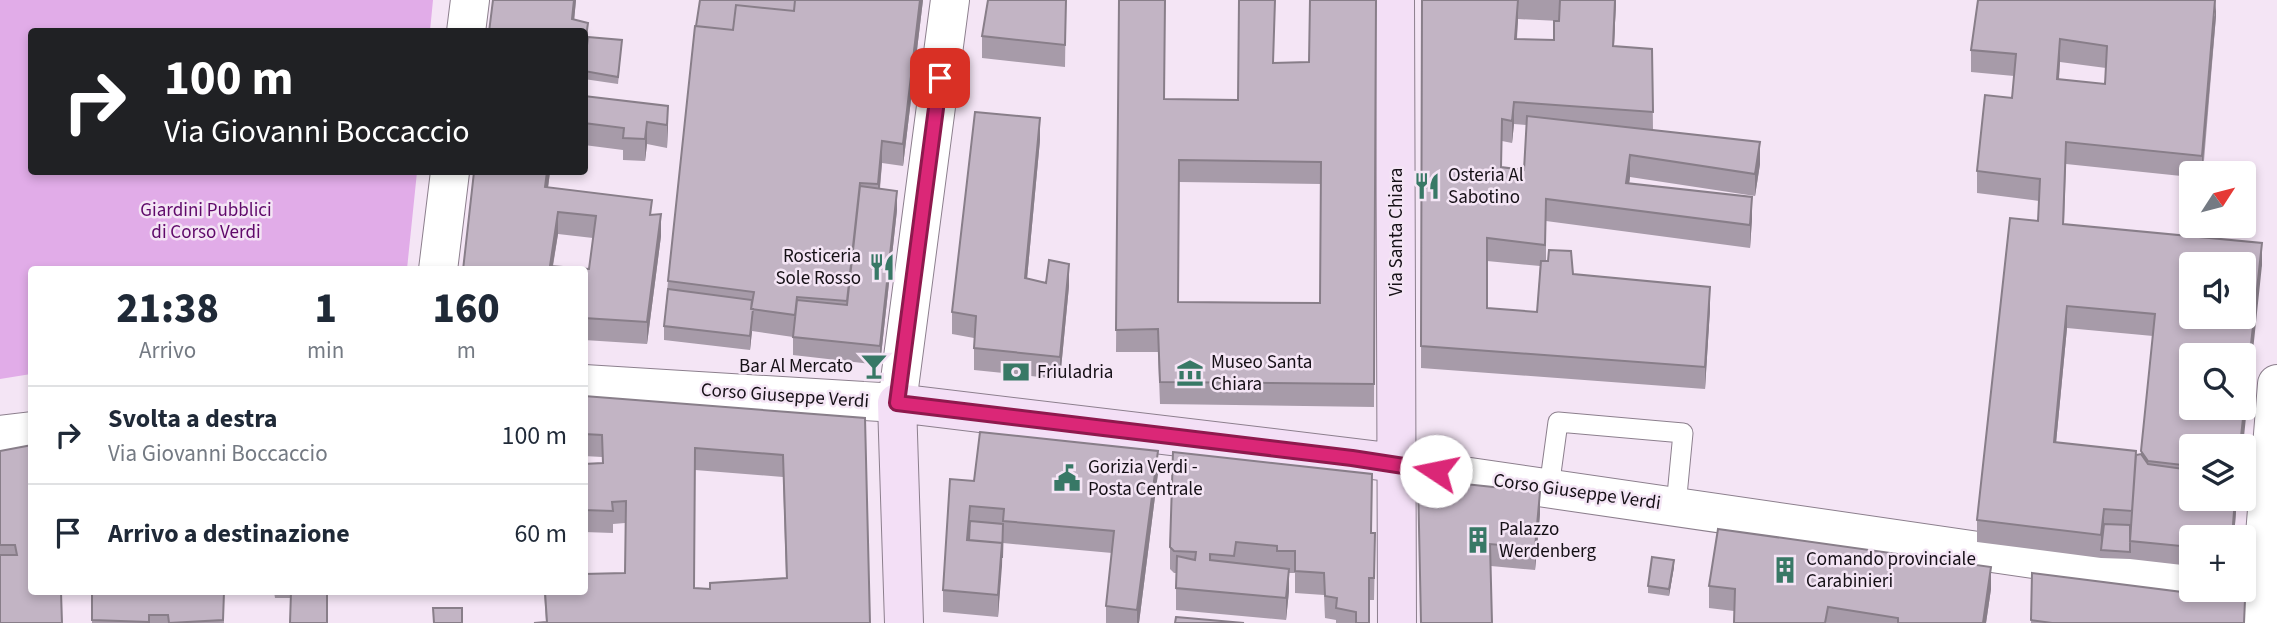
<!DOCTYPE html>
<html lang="it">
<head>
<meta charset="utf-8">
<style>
	:root { --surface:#fff; --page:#f6f6f7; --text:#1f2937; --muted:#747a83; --line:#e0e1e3 }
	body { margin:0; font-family:"Source Sans 3",sans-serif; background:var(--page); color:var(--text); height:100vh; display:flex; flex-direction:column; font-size:26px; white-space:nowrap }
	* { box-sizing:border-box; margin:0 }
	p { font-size:23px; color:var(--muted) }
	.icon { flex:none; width:38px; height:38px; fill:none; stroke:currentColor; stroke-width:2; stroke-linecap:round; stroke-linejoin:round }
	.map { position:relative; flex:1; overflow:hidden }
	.side { position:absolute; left:28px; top:266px; width:560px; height:329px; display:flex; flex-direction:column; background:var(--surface); border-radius:7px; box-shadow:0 4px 10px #0003 }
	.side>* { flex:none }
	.hud { position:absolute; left:28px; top:28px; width:560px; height:147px; border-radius:7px; box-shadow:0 4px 10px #0003; background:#202124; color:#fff; overflow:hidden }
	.needle { width:46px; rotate:54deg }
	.fabs { position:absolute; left:2179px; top:161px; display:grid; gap:14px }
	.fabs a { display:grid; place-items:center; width:77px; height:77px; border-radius:7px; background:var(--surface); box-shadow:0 4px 10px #0003; font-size:35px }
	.pin { position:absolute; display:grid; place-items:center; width:60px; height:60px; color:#fff; margin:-30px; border-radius:14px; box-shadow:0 4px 10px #0006 }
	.me { position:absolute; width:77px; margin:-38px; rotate:281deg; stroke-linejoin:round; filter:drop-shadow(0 0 5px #0008) }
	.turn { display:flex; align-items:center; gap:24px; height:147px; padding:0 21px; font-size:32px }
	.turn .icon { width:91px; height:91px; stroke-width:2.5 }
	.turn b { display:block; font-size:49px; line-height:60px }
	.eta { display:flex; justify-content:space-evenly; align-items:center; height:119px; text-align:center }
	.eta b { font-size:42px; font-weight:800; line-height:49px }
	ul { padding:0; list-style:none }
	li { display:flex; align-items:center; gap:21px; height:98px; padding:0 21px; border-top:2px solid var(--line) }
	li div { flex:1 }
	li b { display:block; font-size:26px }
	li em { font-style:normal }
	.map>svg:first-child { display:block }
	.green { fill:#e1ace8 }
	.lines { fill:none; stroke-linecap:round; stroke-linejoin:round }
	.service-casing { stroke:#8c7f8d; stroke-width:21 }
	.minor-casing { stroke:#8c7f8d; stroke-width:40 }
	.tertiary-casing { stroke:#8c7f8d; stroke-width:40 }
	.secondary-casing { stroke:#8c7f8d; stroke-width:40 }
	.service { stroke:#fff; stroke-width:19 }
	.minor { stroke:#fff; stroke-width:38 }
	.tertiary { stroke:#fff; stroke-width:38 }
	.secondary { stroke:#f3dff6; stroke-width:38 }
	.wall { fill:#a79ba9; fill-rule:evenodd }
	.shaded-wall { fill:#887e89 }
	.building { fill:#c2b4c4; stroke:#887e89; stroke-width:2; fill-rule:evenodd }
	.route-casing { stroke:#8e194d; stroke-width:18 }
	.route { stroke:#db2777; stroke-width:12 }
	.labels { text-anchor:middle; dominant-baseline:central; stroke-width:5; stroke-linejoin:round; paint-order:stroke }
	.poi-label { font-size:19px; fill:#151016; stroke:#f4e5f5; text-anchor:start }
	.park-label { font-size:19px; fill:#5f096a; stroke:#f4e5f5 }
	.street-label { font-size:19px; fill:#151016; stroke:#f4e5f5 }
</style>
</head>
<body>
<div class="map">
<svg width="2277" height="623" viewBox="0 0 2277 623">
	<rect width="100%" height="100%" fill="#f4e5f5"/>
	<path class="green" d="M0,0H433L430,31L32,32V172H417L407,269L32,270L31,374L0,379Z"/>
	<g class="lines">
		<defs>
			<path id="service" d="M1549,488L1558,422L1683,433L1676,506"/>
			<path id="minor" d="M466,32L470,0
				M438,270L450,172
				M897,403L950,0
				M1397,463L1456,475L2191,582
				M2258,623L2277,384"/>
			<path id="tertiary" d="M584,384L897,403
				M0,435L32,431"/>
			<path id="secondary" d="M1395,0L1397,623
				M904,623L897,403L1397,463"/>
		</defs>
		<use href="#service" class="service-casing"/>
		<use href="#minor" class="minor-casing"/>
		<use href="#tertiary" class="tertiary-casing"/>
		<use href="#secondary" class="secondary-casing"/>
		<use href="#service" class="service"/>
		<use href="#minor" class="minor"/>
		<use href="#tertiary" class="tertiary"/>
		<use href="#secondary" class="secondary"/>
	</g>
	<path class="wall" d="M493,0H576L574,20L588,23V37L622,40L618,84L584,79V32H489Z
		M923,0L903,166L882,163L880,189L897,210L880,365L793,355V337L752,331L750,350L664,340V326L668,281Z
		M1066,0L1065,67L982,58V36Z
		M1119,0L1164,99L1238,100L1274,63L1309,62L1376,0L1374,407L1160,404L1158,352H1116ZM1179,182L1321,184L1320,303L1178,302Z
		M1422,0H1616L1614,46L1652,49L1653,130L1760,164L1755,196L1630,177L1629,183L1752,219L1750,248L1546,221V261L1573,274L1710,309L1705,389L1421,368ZM1518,19L1559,21L1554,40L1517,39ZM1514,124L1527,125L1524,170L1502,167V141L1512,143ZM1487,261L1540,266L1537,312L1487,308Z
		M2216,16L2203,173H2191V177L2066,164L2064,224L2262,265L2191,446V499H2237L2234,537H2191V566L2130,559V558V559L2101,558L1977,542V520L2038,221L2039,201L1977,193V171L2012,98L2014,76L1971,72V50ZM2060,62L2106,68L2105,84L2059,80ZM2067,328L2153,336L2141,454L2136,455L2056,443Z
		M584,96L668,106L667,148L647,144L645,161L623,160V150L584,145Z
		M1040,140L1027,279L1069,286L1060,379L974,370V338L952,334V312Z
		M474,172H550L548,188L652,215L661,236L647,344L584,340V270H463ZM558,234L593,238L589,269L553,266Z
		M584,396L865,418L870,623L546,622L544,592H584L625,573V523L613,524V533L584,532V464L603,463L602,457L584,456ZM695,470L783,477L786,578L710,589L694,588Z
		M0,451L32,592L0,623Z
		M1158,473L1139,623H1106V606L1112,553L1003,543V538L998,617L943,612V590L974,481Z
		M1418,501L1540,514L1535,570L1491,566Z
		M1371,533L1375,555L1374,600H1369V623H1336V620L1325,618L1324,595L1295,593V573H1289V591L1286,620L1176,610V573H1174L1170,569V547Z
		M1674,567L1669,596L1648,593V586Z
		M2032,573L2245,623H2031Z
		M1709,586L1991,589L1986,623H1734V611L1709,608Z
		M92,592H224V623H92Z
		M274,592H327L291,598H275Z"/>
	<path class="shaded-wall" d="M574,0H576L573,32L572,19Z
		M920,0H923L903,166V144Z
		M1518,0V19L1515,61V39Z
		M1615,0H1616L1613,68V46Z
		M2216,0V16L2202,173V156Z
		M588,23V45L585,71L584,51Z
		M2060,39V62L2057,102V79Z
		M1514,102V124L1512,143V121Z
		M668,106V128L667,148V125Z
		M1040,118V140L1025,300V278Z
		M647,122V144L645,161V139Z
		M882,141V163L878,206V184Z
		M1760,142V164L1755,196V174Z
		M1630,155V177L1626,205V183Z
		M547,172H550L545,209V187Z
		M897,191V210L880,365V346Z
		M1752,197V219L1750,248V225Z
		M558,212V234L552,270H550Z
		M661,214V236L647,344V322Z
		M2262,243V265L2243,446H2240Z
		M1069,264V286L1060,379V357Z
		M1710,287V309L1705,389V367Z
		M2067,306V328L2054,464V442Z
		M751,331H752L750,350V336Z
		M1158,451V473L1139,623H1137V610Z
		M1540,492V514L1535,570V548Z
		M2235,499H2237L2234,537H2232Z
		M2104,509V531L2101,550V535Z
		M1003,531L1002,566L998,617V595Z
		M1674,560V567L1669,596V589Z
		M1991,567V589L1986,623H1983Z
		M1289,569V591L1286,620V598Z"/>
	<path class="building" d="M493,0H574L572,19L588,23L584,51V32H489Z
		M700,0H795L794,11L736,5L733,30L696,26Z
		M795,0H920L903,144L882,141L878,184L860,183L847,301L797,297L795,315L751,309L754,292L668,281L695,26L733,30L736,5L794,11Z
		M988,0H1066L1065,45L982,36Z
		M1119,0H1165L1164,99L1238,100L1239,0H1275L1273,63L1309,62L1310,0H1376L1374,384L1160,382L1158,329L1116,330ZM1179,160L1321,162L1320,303L1178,302Z
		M1422,0H1518L1515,39L1554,40V21H1559L1560,0H1615L1613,46L1652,49L1653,112L1514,102L1512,121L1502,119L1501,167L1524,170L1527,116L1760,142L1755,174L1630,155L1626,183L1752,197L1750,225L1546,199L1545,245L1487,238V308L1537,312L1541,261H1548L1549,250L1571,251L1573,274L1710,287L1705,367L1421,346Z
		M1978,0H2215L2202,156L2066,142L2063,224L2262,243L2240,446H2191V466L2148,461L2141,451L2155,314L2067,306L2054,442L2136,451L2132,511L2104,509L2101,535L1977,520L2010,218L2038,221L2040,179L1977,171L1985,95L2012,98L2016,54L1971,50ZM2060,39L2107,46L2105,84L2057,79ZM2191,264H2244V317H2191ZM2191,355H2244V408H2191Z
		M588,37L622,40L618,77L584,71Z
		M584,96L668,106L667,125L647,122L645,139L623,138L624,128L584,123Z
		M975,112L1040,118L1025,278L1046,283L1049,260L1069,264L1060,357L974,348L976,316L952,312Z
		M474,172H547L545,187L652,200L650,215L661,214L647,322L584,318V270H463ZM558,212L596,216L589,269L550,266Z
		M860,186L897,191L880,346L793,337L797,300L847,305Z
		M668,289L752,300L751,309H753L750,336L664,326Z
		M584,396L865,418L870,623H534L547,622L545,592H584V574L625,573L626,501L612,502L613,511L584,510V464L603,463L602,435L584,434ZM695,448L783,455L787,578L710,583V589L694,588Z
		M980,432L1158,451L1137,610L1106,606L1114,531L1003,521L1004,509L970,506L967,540L1002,543L998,595L943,590L950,479L974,481Z
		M32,445V592H61L62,623H0V555H17L15,545H0V451Z
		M1173,452L1372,474L1371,533H1375L1374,578H1369V623H1356V612L1336,608L1337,598L1325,596L1324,573L1295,571V551H1277V546L1236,542L1234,556L1210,554V560L1289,569L1286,598L1176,588L1177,556L1195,560L1196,552L1174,551L1170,547Z
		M2141,454L2148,464L2191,470V499H2235L2232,537H2191V547L2130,541L2136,455Z
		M1418,479L1540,492L1535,548L1490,544L1492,623H1421Z
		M970,521L1003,524L1002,558V543L969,540Z
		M2104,524L2130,525V552L2101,550Z
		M1718,529L1991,567L1983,623H1898V618L1828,607L1825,623H1734L1735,589L1709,586Z
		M1652,557L1674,560L1669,589L1648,586Z
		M2032,573L2245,600L2244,623H2052L2031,620Z
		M92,592H224L223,620L169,623L168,615H149V622L92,620Z
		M291,592H327V623H290Z
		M433,608H462V623H434Z
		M1176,617L1244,623H1175Z"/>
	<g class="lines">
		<defs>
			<path id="route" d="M940,78L897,403L1352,458L1436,471"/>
		</defs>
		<use href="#route" class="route-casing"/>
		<use href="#route" class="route"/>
	</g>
	<defs>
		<symbol id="restaurant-bare" viewBox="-9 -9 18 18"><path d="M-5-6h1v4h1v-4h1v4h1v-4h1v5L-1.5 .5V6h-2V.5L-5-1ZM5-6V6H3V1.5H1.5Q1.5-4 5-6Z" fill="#387866" stroke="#f4e5f5" stroke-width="2.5" paint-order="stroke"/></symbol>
		<symbol id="bar-bare" viewBox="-9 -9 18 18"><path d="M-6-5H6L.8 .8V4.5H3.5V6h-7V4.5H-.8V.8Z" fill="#387866" stroke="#f4e5f5" stroke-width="2.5" paint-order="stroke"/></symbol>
		<symbol id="bank-bare" viewBox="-9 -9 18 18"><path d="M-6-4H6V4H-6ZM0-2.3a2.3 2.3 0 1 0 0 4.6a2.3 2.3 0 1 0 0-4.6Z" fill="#387866" stroke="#f4e5f5" stroke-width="2.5" paint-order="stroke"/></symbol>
		<symbol id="museum-bare" viewBox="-9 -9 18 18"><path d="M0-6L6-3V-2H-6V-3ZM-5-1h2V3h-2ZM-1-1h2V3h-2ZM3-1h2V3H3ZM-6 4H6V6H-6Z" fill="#387866" stroke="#f4e5f5" stroke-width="2.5" paint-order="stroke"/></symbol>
		<symbol id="civic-bare" viewBox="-9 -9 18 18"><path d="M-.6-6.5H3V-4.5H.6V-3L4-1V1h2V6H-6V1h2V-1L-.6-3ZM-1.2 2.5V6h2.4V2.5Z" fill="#387866" stroke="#f4e5f5" stroke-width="2.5" paint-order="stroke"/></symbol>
		<symbol id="building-bare" viewBox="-9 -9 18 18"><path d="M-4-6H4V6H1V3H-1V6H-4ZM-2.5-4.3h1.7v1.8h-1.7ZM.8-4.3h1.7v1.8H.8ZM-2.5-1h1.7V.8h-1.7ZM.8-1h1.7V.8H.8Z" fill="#387866" stroke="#f4e5f5" stroke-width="2.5" paint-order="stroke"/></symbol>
	</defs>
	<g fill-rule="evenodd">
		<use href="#restaurant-bare" x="1408" y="167" width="38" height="38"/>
		<use href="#restaurant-bare" x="863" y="248" width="38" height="38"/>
		<use href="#bar-bare" x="855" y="347" width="38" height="38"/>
		<use href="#bank-bare" x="997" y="353" width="38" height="38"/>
		<use href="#museum-bare" x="1171" y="354" width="38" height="38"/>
		<use href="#civic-bare" x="1048" y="459" width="38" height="38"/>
		<use href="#building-bare" x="1459" y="521" width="38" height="38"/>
		<use href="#building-bare" x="1766" y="551" width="38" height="38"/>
	</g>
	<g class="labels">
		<g class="poi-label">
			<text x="1448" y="175">Osteria Al<tspan x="1448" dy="22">Sabotino</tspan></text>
			<text x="861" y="256" text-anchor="end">Rosticeria<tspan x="861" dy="22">Sole Rosso</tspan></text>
			<text x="1211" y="362">Museo Santa<tspan x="1211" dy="22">Chiara</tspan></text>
			<text x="853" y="366" text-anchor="end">Bar Al Mercato</text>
			<text x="1037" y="372">Friuladria</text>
			<text x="1088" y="467">Gorizia Verdi -<tspan x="1088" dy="22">Posta Centrale</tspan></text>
			<text x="1499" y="529">Palazzo<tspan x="1499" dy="22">Werdenberg</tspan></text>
			<text x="1806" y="559">Comando provinciale<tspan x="1806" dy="22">Carabinieri</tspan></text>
		</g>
		<g class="park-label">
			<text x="206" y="210">Giardini Pubblici<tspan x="206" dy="22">di Corso Verdi</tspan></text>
		</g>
		<g class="street-label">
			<text transform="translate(1396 232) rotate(-90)">Via Santa Chiara</text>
			<text transform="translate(785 396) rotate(4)">Corso Giuseppe Verdi</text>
			<text transform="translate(1577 492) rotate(8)">Corso Giuseppe Verdi</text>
		</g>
	</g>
</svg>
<div class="fabs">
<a><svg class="needle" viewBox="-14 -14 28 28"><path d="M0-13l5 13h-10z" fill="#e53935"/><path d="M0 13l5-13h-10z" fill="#747a83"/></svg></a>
<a><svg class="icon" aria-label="sound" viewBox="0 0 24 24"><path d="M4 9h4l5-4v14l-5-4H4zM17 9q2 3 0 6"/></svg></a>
<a><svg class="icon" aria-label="search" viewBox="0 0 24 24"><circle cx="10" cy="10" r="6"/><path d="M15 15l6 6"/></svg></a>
<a><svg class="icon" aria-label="layers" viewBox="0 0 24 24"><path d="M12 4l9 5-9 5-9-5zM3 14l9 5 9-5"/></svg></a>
<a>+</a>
</div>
<div class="pin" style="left:940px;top:78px;background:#d93025"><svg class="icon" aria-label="arrive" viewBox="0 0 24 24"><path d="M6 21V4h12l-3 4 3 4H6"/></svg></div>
<svg class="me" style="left:1436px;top:471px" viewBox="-20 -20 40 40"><circle r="19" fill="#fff"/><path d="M0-13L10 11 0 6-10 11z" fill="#db2777"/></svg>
<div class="hud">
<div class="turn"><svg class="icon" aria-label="right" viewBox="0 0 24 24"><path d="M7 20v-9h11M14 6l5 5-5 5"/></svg><div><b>100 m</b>Via Giovanni Boccaccio</div></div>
</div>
<section class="side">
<div class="eta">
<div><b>21:38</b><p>Arrivo</p></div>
<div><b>1</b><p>min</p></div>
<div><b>160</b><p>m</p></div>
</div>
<ul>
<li><svg class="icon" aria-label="right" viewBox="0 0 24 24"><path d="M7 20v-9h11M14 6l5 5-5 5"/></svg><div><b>Svolta a destra</b><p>Via Giovanni Boccaccio</p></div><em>100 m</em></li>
<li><svg class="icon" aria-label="arrive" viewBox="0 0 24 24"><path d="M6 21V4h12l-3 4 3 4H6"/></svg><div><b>Arrivo a destinazione</b></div><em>60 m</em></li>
</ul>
</section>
</div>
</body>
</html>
